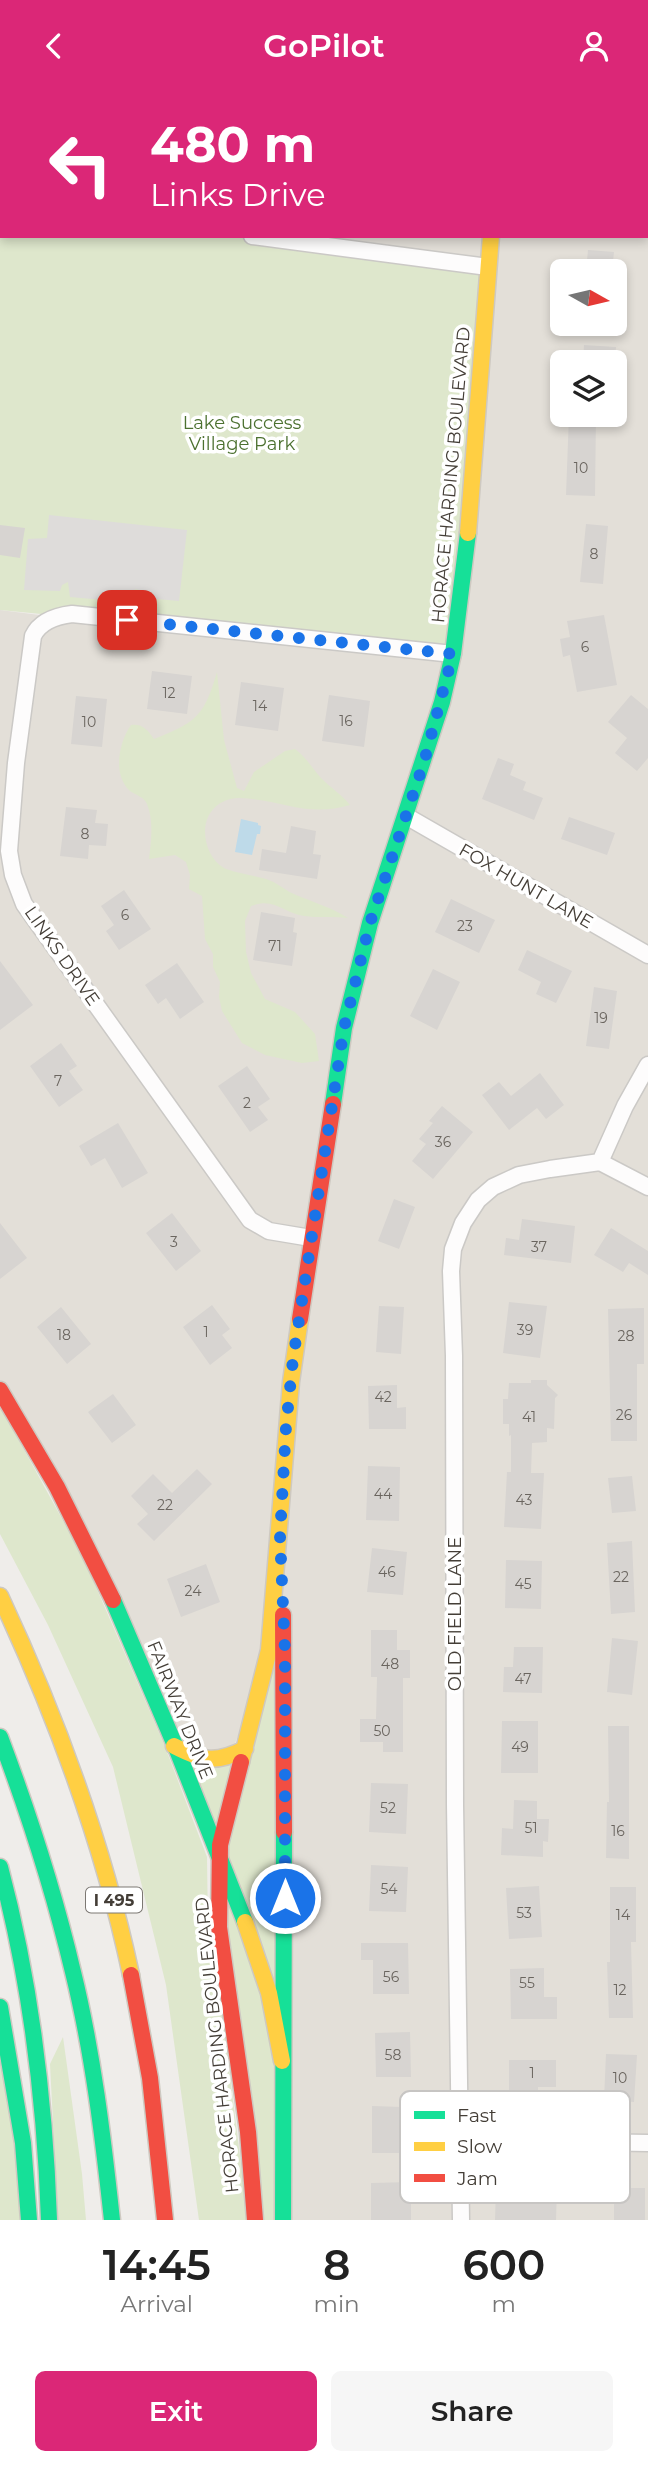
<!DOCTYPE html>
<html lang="en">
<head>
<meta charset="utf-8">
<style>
	:root { --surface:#fff; --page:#f6f6f6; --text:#222; --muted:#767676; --accent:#db2777 }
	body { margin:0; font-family:Montserrat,sans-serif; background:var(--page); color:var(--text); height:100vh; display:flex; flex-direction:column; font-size:26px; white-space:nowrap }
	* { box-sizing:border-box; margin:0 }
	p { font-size:23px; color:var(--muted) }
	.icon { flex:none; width:38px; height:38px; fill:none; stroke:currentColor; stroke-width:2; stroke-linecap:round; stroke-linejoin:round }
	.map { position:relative; height:2129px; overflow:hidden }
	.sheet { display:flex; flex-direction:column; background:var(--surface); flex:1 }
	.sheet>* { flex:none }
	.hud { position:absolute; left:0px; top:0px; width:649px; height:147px; box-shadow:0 4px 10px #0003; background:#db2777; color:#fff; overflow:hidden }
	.needle { width:46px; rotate:98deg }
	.fabs { position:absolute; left:550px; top:168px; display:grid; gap:14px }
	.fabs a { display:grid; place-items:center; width:77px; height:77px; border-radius:10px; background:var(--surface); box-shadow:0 4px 10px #0003; font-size:35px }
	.pin { position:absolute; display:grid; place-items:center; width:60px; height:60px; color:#fff; margin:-30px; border-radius:14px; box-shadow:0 4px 10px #0006 }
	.me { position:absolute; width:77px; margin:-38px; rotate:0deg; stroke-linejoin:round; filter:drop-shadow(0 0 5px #0008) }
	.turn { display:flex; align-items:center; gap:24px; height:147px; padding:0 35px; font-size:32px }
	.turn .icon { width:91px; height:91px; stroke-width:2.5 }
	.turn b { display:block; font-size:49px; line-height:60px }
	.eta { display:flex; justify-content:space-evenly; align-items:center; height:119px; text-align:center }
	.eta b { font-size:42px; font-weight:600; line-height:49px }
	.cta { display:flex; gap:14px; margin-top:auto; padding:14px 35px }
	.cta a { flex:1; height:80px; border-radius:10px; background:var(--accent); color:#fff; font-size:28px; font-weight:600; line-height:80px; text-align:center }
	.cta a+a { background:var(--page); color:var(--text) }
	header { display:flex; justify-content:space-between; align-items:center; height:91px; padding:0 35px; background:var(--accent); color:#fff; font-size:32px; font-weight:600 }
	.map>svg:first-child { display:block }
	.residential { fill:#e3dfd8; fill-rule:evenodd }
	.green { fill:#dee7cc }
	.parking { fill:#dedcda }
	.water { fill:#bedae9 }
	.building { fill:#d7d4d1 }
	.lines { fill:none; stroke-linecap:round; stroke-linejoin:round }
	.street-casing { stroke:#cbc9c6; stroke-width:19 }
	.fast-casing { stroke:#cec9c1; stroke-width:19 }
	.slow-casing { stroke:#cec9c1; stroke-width:19 }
	.jam-casing { stroke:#cec9c1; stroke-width:19 }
	.street { stroke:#fdfcfc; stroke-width:16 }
	.fast { stroke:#16e098; stroke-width:16 }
	.slow { stroke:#ffcf43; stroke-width:16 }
	.jam { stroke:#f24e42; stroke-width:16 }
	.route { stroke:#1a73e8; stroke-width:12; stroke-dasharray:0 21.6 }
	.labels { text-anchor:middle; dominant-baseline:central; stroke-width:7; stroke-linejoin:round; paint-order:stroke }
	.number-label { font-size:14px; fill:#6a655f }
	.shield { fill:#fff; stroke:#7c7873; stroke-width:2 }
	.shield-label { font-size:16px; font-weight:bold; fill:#443e37 }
	.park-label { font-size:18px; fill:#4c7130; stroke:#fff }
	.street-label { font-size:18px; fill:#443e37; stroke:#fff }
	.key { fill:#fff; stroke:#c7c5c3; stroke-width:2 }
	.key-label { font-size:19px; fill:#443e37 }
</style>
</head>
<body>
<header><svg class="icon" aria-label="back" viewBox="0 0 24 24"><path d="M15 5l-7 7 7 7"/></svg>GoPilot<svg class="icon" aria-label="person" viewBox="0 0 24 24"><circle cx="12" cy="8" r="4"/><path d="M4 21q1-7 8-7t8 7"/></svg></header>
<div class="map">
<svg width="648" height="2129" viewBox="0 0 648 2129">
	<rect width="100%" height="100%" fill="#efedea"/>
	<path class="residential" d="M0,0H457L458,2H2V113Z
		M503,0H648V2129H283L264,1585L229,1666L174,1655L0,1299V519L55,526L249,145H648V2H503ZM562,180H614V233H562ZM562,271H614V324H562Z"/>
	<path class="green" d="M0,113L2,145H249L489,176L453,563L0,519Z
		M217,581L224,649L237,697L244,700L254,681L285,660L295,658C306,666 312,677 321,687C331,697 341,703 350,714C307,727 280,708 239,707C228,707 217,712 211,721C199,737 206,767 224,777C234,782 259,785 271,790C279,793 286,800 294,803C312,811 331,816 348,827C334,825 318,827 304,825C283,822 275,806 251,815L245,830L246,861L251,882L265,908L295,921L315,943L319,970L302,972L265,964L242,952L222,920L219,906L220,891L213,876V863L205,848L202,805L189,798L190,784L186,771L175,764L149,768C151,751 154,730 147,713C144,706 136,704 130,700C112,684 119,651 131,634C142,632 148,639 154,648C197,631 204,625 217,581Z
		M0,1315L83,1466L164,1653L207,1766L208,1837L224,1937L244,2097L246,2129H199L166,1894L113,1676L48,1534L0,1443Z
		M280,1445L283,2129H255L218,1790L174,1655L194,1665L245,1658Z
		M0,1941L24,2129H0Z
		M63,1946L82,2083L86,2129H58L50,1973Z"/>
	<path class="parking" d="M49,424L187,439L179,510L146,507L143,500L135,498L137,512L70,506L68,491L62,494L60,500L24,499L28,448L47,447Z"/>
	<path class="water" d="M241,728L258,732V734L261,735L260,743H257L252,764L235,761Z"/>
	<path class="building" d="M588,159L614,161L612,180H586Z
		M584,254L616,256L615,271H583Z
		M569,324H596L595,405L566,404Z
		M586,433L608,435L603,493L580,491Z
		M0,434L25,437L20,467L0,464Z
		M604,524L617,594L577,601L570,564L563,566L560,548L570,546L567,530Z
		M152,580L192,585L187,623L147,618Z
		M241,591L284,597L278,640L235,634Z
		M329,604L370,610L364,656L322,650Z
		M631,604L648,618V667L637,680L615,662L627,647L608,631Z
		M76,605L107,608L102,656L71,653Z
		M498,667L514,673L510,684L526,691L523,699L543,707L534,729L482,708Z
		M66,716L97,719L95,732L108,733L106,755L89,754L88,768L60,765Z
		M569,726L615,742L607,764L561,748Z
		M291,735L316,740L313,763L321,764L317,788L259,779L262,758L286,762Z
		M124,799L151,838L119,859L106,840L114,834L101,815Z
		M451,808L495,829L479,862L435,841Z
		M261,821L295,827L293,841L297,842L292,875L253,869Z
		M527,859L572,880L556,912L536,903L541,891L518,879Z
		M0,870L33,914L0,939Z
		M177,872L204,911L180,928L166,907L158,913L145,894Z
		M433,878L460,891L437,939L410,925Z
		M594,896L617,900L609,958L586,955Z
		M61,952L77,975L69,980L83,999L59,1016L30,975Z
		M247,975L270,1008L258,1016L268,1029L250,1041L218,995Z
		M540,982L564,1014L546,1028L537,1017L509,1039L482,1004L499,991L511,1005Z
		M442,1015L473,1041L433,1088L412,1070L426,1053L419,1048L433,1032L429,1030Z
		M118,1032L148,1082L122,1097L105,1067L91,1075L79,1055Z
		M394,1108L415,1116L399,1158L378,1150Z
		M172,1122L201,1160L176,1180L146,1142Z
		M522,1128L575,1135L571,1172L504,1164L506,1147L519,1149Z
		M0,1132L27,1167L0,1188Z
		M611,1137L648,1160V1184L629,1172L623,1181L594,1164Z
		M509,1211L547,1215L540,1267L503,1262Z
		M212,1214L230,1238L222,1244L232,1257L210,1274L183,1236Z
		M379,1215L404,1216L401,1263L376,1261Z
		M61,1216L91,1253L67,1273L37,1236Z
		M644,1217V1273H637V1350H611L608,1218Z
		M531,1289H547V1294L558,1304L555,1307L554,1338L547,1337V1351L532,1352L531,1382H544L541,1438L504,1436L507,1381H511V1344L509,1345V1333H503V1308H508L509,1292H531Z
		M397,1294V1317L406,1316V1338H369L368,1295Z
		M113,1303L136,1334L112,1352L88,1321Z
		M368,1375L400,1376L399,1430L366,1429Z
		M197,1378L212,1393L154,1450L137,1433L148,1423L131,1405L153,1383L172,1402Z
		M632,1385L636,1420L612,1422L608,1387Z
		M632,1450L635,1521L611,1523L607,1452Z
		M372,1457L407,1461L403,1504L367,1501Z
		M506,1469L542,1470L541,1518L505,1517Z
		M206,1473L220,1511L181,1526L167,1488Z
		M371,1539H397V1559H410V1587H403V1661H383V1651H360V1628H376L377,1586H371Z
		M612,1547L638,1550L632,1604L607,1601Z
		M514,1556H543L542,1602L503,1601L504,1576H513Z
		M502,1630H538V1682H501Z
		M608,1635H629V1768L606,1767L607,1711H609Z
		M371,1692L408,1693L406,1743L369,1741Z
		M514,1709L537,1710V1728H549L548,1751L543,1750V1766L501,1764L502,1737L513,1738Z
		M371,1774L408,1776L406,1821L369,1820Z
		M539,1795L542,1846L509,1848L506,1797Z
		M610,1796H636V1851H631L633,1927H609L607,1871H610Z
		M361,1852H408L409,1903H373V1869H361Z
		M544,1877V1906H557V1928H511L510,1878Z
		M410,1941L411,1986H376L375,1942Z
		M606,1963L637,1964L634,2011L604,2009Z
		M509,1969H556V1996H538V2008H509Z
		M372,2015L402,2016V2034H413V2062H372Z
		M411,2091V2129H371V2092Z
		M496,2097L557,2098L556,2129H495Z
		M614,2097H645V2129H614Z"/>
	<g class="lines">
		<defs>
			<path id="street" d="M0,112L2,113
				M252,145L488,176
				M406,725L648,864
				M600,1071L625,1015L648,974
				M311,1147L269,1140L250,1129L24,813L13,784L9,760L16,672L33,545C40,530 56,525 72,523L453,563
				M461,2049L648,2052
				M461,2129L455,1713L454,1265L451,1180L453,1158L463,1132L478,1109L493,1096L519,1084L550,1078L600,1071L648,1096"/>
			<path id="fast" d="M333,1013L344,937L370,832L442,611L453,563L468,442
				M113,1509L177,1659L245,1831
				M0,1646C29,1723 54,1801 73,1881C93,1962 103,2046 112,2129
				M0,1776C31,1892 45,2009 49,2129
				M0,1916L23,2052L29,2129
				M283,2129L284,1741"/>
			<path id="slow" d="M457,0L458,2
				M503,0V2
				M468,442L491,145
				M0,1505C57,1627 103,1752 131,1884
				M174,1655C203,1670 215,1673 245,1658
				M241,1671L269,1559L291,1291L300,1228
				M245,1831L269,1902L282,1970"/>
			<path id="jam" d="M300,1228L333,1013
				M0,1299L57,1396L113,1509
				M283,1524L284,1741
				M241,1671L220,1754L219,1836L248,2041L255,2129
				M131,1884L150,1987L165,2129"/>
		</defs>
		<use href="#street" class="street-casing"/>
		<use href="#fast" class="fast-casing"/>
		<use href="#slow" class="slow-casing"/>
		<use href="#jam" class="jam-casing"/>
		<use href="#street" class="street"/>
		<use href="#fast" class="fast"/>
		<use href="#slow" class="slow"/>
		<use href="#jam" class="jam"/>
	</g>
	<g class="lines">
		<path class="route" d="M127,529L453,563L424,671L370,832L344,937L293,1268L286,1336L280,1445L285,1562V1807"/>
	</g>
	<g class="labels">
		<g class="number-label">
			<text x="581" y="377">10</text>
			<text x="594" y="463">8</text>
			<text x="585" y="556">6</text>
			<text x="169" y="602">12</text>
			<text x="260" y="615">14</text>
			<text x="346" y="630">16</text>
			<text x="89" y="631">10</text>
			<text x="85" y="743">8</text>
			<text x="125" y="824">6</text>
			<text x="465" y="835">23</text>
			<text x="275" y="855">71</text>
			<text x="601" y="927">19</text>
			<text x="58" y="990">7</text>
			<text x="247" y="1012">2</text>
			<text x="443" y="1051">36</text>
			<text x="174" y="1151">3</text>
			<text x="539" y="1156">37</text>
			<text x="525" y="1239">39</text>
			<text x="206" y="1241">1</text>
			<text x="64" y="1244">18</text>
			<text x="626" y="1245">28</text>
			<text x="383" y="1306">42</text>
			<text x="624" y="1324">26</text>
			<text x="529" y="1326">41</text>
			<text x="383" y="1403">44</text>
			<text x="524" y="1409">43</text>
			<text x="165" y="1414">22</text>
			<text x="387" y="1481">46</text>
			<text x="621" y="1486">22</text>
			<text x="523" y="1493">45</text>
			<text x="193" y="1500">24</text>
			<text x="390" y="1573">48</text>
			<text x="523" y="1588">47</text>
			<text x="382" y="1640">50</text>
			<text x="520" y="1656">49</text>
			<text x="388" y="1717">52</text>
			<text x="531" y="1737">51</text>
			<text x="618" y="1740">16</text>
			<text x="389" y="1798">54</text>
			<text x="524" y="1822">53</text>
			<text x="623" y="1824">14</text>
			<text x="391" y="1886">56</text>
			<text x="527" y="1892">55</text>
			<text x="620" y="1899">12</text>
			<text x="393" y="1964">58</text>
			<text x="532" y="1982">1</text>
			<text x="620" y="1987">10</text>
		</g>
		<rect class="shield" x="86" y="1796.5" width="56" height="25" rx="5"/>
		<g class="shield-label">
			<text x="114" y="1809">I 495</text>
		</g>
		<g class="park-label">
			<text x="242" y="332">Lake Success<tspan x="242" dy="21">Village Park</tspan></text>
		</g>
		<g class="street-label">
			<text transform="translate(451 384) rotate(-85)">HORACE HARDING BOULEVARD</text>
			<text transform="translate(526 795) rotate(30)">FOX HUNT LANE</text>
			<text transform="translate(62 865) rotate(55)">LINKS DRIVE</text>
			<text transform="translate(455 1523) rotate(-90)">OLD FIELD LANE</text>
			<text transform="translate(180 1619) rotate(68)">FAIRWAY DRIVE</text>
			<text transform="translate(217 1954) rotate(-96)">HORACE HARDING BOULEVARD</text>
		</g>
	</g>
	<rect x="400" y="2000" width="230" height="112" rx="10" class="key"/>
	<rect x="414" y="2020" width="31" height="8" fill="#16e098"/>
	<rect x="414" y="2051" width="31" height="9" fill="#ffcf43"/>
	<rect x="414" y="2083" width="31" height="8" fill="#f24e42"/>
	<g class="key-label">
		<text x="457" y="2031">Fast</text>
		<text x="457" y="2062">Slow</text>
		<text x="457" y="2094">Jam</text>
	</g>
</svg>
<div class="fabs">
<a><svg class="needle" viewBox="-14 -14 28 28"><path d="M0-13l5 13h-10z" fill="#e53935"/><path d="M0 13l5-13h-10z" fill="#767676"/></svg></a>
<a><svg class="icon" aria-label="layers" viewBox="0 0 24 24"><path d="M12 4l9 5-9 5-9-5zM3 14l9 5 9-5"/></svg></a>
</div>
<div class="pin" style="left:127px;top:529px;background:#d93025"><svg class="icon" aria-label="arrive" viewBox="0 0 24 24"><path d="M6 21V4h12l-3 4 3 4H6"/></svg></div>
<svg class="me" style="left:285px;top:1807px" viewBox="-20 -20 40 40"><circle r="17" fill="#1a73e8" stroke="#fff" stroke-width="3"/><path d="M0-11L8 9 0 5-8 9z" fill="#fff"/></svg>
<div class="hud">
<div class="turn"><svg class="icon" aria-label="left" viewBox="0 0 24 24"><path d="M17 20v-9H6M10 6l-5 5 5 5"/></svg><div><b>480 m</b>Links Drive</div></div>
</div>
</div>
<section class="sheet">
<div class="eta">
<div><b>14:45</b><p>Arrival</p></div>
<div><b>8</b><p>min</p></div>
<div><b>600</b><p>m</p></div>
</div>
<div class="cta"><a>Exit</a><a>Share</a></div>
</section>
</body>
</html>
